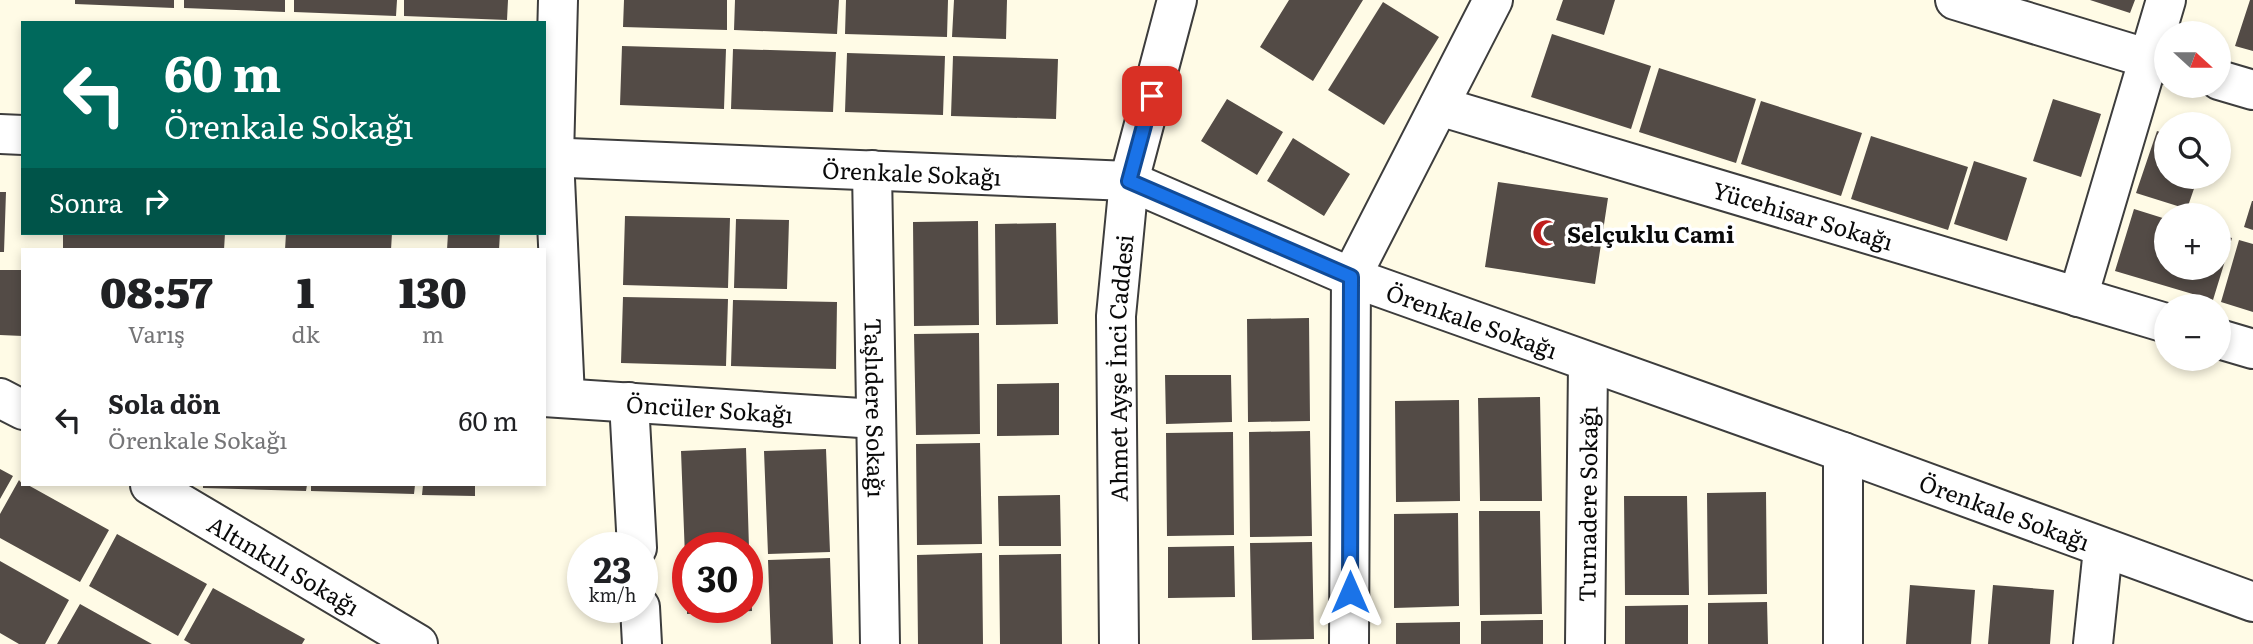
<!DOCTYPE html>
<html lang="tr">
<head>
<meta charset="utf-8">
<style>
	:root { --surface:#fff; --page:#f2f2f2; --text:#202124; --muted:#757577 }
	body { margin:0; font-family:Literata,serif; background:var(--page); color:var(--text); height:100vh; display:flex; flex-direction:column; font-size:26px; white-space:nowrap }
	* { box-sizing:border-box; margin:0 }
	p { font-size:23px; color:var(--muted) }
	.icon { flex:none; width:38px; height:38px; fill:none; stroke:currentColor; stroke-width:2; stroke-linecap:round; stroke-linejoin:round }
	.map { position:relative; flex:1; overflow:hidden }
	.sheet { position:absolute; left:21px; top:248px; width:525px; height:238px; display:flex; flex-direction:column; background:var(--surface); border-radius:0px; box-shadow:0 4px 10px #0003 }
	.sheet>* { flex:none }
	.hud { position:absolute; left:21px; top:21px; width:525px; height:214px; border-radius:0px; box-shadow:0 4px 10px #0003; background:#00695c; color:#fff; overflow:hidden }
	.needle { width:46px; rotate:111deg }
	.fabs { position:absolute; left:2154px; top:21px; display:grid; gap:14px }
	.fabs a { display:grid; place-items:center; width:77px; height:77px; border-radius:50%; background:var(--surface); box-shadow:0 4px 10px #0003; font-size:35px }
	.speed { position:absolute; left:567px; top:532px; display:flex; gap:14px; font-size:35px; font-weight:700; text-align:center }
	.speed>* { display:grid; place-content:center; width:91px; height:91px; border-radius:50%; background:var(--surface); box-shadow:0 4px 10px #0003; line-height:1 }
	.speed small { font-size:18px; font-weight:400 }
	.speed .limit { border:10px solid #d22; background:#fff; color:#111 }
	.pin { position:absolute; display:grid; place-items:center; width:60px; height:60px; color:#fff; margin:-30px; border-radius:14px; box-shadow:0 4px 10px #0006 }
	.me { position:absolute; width:77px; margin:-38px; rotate:0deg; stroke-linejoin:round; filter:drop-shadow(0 0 5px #0008) }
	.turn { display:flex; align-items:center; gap:24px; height:147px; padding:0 28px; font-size:32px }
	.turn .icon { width:91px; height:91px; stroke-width:2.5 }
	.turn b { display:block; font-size:49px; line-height:60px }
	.then { display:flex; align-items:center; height:66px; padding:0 28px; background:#0003; gap:14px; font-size:26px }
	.eta { display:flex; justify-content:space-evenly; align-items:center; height:119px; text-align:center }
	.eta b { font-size:42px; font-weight:800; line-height:49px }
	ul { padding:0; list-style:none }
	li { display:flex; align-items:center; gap:21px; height:105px; padding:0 28px }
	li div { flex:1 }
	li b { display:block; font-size:26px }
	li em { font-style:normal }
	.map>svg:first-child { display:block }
	.building { fill:#534b46 }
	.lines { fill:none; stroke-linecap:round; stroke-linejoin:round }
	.minor-casing { stroke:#3d3d3d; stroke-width:42 }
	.minor { stroke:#fff; stroke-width:38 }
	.route-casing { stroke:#114b97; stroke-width:18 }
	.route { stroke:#1a73e8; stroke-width:12 }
	.labels { text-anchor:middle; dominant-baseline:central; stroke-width:7; stroke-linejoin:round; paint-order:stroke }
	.street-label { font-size:23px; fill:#0a0a0a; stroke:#fff }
	.poi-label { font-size:23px; font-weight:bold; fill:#0a0a0a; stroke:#fff; text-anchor:start }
</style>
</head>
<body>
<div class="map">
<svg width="2253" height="644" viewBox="0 0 2253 644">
	<rect width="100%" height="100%" fill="#fffbe6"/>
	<path class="building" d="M75,0H174V8L75,4Z
		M184,0H285V12L184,8Z
		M294,0H397L396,16L294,12Z
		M404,0H508L507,20L404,16Z
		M624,0H727V30L623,27Z
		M735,0H839L837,34L734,30Z
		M846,0H948L947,37L845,34Z
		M954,0H1007L1006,39L952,37Z
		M1289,0H1363L1313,81L1260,47Z
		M1563,0H1615L1604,35L1556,20Z
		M2090,0H2135L2130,13Z
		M2250,0H2253V51L2235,46Z
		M1383,2L1439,37L1384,125L1328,90Z
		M1552,34L1651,66L1631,129L1531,97Z
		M622,46L726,49L724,109L620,105Z
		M733,49L836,52L833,112L731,109Z
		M847,53L945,56L943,115L845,112Z
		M953,56L1058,59L1056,119L951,116Z
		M1659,68L1756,99L1736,163L1639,132Z
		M1227,99L1283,132L1257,175L1201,141Z
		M2053,99L2101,114L2081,177L2033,161Z
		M1761,101L1862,133L1841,196L1741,164Z
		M2157,131L2166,134V177H2198L2187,209L2136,193Z
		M1871,136L1968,167L1948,230L1851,199Z
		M1293,138L1350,174L1324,216L1267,181Z
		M1974,161L2027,178L2007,241L1954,224Z
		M1498,182L1608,198L1595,284L1485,267Z
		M0,192H6L4,252H0Z
		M2252,201H2253V230L2244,227Z
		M2134,209L2166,219V268H2219V234L2232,238L2213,300L2115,271Z
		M625,216L730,218L728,288L623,285Z
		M736,219L789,220L787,289L734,288Z
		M978,221L979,325L914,326L913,222Z
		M1056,223L1058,324L996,325L995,224Z
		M63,233H225L224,250H63Z
		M286,233H392L391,250H285Z
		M448,233H500L499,250H447Z
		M2239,240L2253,244V312L2221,302Z
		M0,270H23V336L0,335Z
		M623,297L728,299L726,366L621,363Z
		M733,300L837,302L836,369L731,366Z
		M1309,318L1310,421L1248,422L1247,319Z
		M979,333L980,434L916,435L914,334Z
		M1165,375H1231L1232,422L1166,424Z
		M1059,383V435L997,436V384Z
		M1540,397L1542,501H1480L1478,398Z
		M1459,400L1460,501L1396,502L1395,401Z
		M1310,431L1312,536L1250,537L1249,432Z
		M1233,432L1234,535L1167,536L1166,433Z
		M980,443L982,544L917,545L916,444Z
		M746,448L749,548H688V556L685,557L681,451Z
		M826,449L830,552L768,554L764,451Z
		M0,469L13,476L0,499Z
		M19,480L23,485H28L109,530L80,582L0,538V514Z
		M203,485H307L306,491L203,488Z
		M311,485H415L414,494L311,491Z
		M423,485H475V496L422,495Z
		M1766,492L1767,594L1708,595L1707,493Z
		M1060,495L1061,546H999L998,496Z
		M1624,496H1687L1689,595H1625Z
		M1479,511H1540L1542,614L1480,615Z
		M1458,513L1459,606L1394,608V514Z
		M117,534L207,584L178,636L89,586Z
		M1312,542L1314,639L1252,640L1250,543Z
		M1234,546L1235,597L1168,598V547Z
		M982,553L983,644H918L917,555Z
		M1061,554L1062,644H1000L999,555Z
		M830,558L833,644H771L768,560Z
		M0,561L69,600L45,644H19L0,633Z
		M747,563H750L752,611L687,614V607H747Z
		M1910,585L1975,590L1971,644H1906Z
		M1993,585L2054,590L2050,644H1988Z
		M213,588L305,639L302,644H191L184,640Z
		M1767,602L1768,644H1708V603Z
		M80,604L123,628L152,644H57Z
		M1688,605V644H1625V606Z
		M1543,620V644H1481V621Z
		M1460,622V644H1396V623Z"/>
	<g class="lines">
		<defs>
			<g id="minor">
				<path d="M558,0L554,157L565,397"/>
				<path d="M1955,0L2166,64"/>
				<path d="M2219,80L2253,90"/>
				<path id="s1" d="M1439,106L2166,323"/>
				<path d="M0,134L23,135"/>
				<path id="s2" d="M544,157L1129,181L1351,277L1843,452L2253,602"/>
				<path id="s3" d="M872,170L880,644"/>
				<path d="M2078,297L2166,0"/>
				<path d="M2219,339L2253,349"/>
				<path id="s4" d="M544,397L876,419"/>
				<path d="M0,398L23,410"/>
				<path d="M629,402L637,548"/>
				<path id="s5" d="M150,485L418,644"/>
				<path d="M640,607L642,644"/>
				<path id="s6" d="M1119,644L1116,316L1129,181L1177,0"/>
				<path d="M1349,644L1351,277L1493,0"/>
				<path id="s7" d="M1585,644L1588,364"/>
				<path d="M1843,644V452"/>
				<path d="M2093,644L2103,549"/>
			</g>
		</defs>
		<use href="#minor" class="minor-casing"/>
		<use href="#minor" class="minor"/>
	</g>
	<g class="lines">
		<defs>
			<path id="route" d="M1152,96L1129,181L1351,277L1350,592"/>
		</defs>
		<use href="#route" class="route-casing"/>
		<use href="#route" class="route"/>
	</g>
	<defs>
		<symbol id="mosque-bare" viewBox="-9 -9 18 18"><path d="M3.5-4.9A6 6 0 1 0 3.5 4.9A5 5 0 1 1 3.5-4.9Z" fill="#bf1d1c" stroke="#fff" stroke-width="2.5" paint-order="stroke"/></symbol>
	</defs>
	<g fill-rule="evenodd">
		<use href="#mosque-bare" x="1527" y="214" width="38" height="38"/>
	</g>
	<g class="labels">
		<g class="street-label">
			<text stroke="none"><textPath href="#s2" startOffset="368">Örenkale Sokağı</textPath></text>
			<text stroke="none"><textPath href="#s1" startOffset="380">Yücehisar Sokağı</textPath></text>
			<text stroke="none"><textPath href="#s2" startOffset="956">Örenkale Sokağı</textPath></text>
			<text stroke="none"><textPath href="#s6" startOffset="276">Ahmet Ayşe İnci Caddesi</textPath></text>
			<text stroke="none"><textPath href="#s4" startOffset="166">Öncüler Sokağı</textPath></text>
			<text stroke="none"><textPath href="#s3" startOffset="238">Taşlıdere Sokağı</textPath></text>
			<text stroke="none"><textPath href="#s7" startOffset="140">Turnadere Sokağı</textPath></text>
			<text stroke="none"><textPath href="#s2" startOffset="1522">Örenkale Sokağı</textPath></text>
			<text stroke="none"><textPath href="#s5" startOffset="156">Altınkılı Sokağı</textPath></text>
		</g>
		<g class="poi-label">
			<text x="1567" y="233">Selçuklu Cami</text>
		</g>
	</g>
</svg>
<div class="fabs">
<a><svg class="needle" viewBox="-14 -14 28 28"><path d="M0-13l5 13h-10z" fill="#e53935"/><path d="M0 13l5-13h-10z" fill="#757577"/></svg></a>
<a><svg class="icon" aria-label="search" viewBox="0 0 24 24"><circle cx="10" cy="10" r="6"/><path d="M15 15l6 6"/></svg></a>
<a>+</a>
<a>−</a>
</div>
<div class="speed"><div>23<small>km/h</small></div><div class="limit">30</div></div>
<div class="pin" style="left:1152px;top:96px;background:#d93025"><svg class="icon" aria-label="arrive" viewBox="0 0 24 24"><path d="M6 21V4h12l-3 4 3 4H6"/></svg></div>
<svg class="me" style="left:1350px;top:592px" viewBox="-20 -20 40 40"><path d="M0-17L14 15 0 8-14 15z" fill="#1a73e8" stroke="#fff" stroke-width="4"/></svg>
<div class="hud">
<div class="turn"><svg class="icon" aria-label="left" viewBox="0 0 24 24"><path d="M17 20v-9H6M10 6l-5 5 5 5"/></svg><div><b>60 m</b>Örenkale Sokağı</div></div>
<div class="then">Sonra<svg class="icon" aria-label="right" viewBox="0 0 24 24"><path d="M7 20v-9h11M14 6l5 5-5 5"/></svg></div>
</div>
<section class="sheet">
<div class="eta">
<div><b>08:57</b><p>Varış</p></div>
<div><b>1</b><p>dk</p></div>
<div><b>130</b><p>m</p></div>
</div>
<ul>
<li><svg class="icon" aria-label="left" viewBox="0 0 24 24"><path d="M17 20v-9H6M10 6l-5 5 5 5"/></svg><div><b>Sola dön</b><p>Örenkale Sokağı</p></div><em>60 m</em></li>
</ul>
</section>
</div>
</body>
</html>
